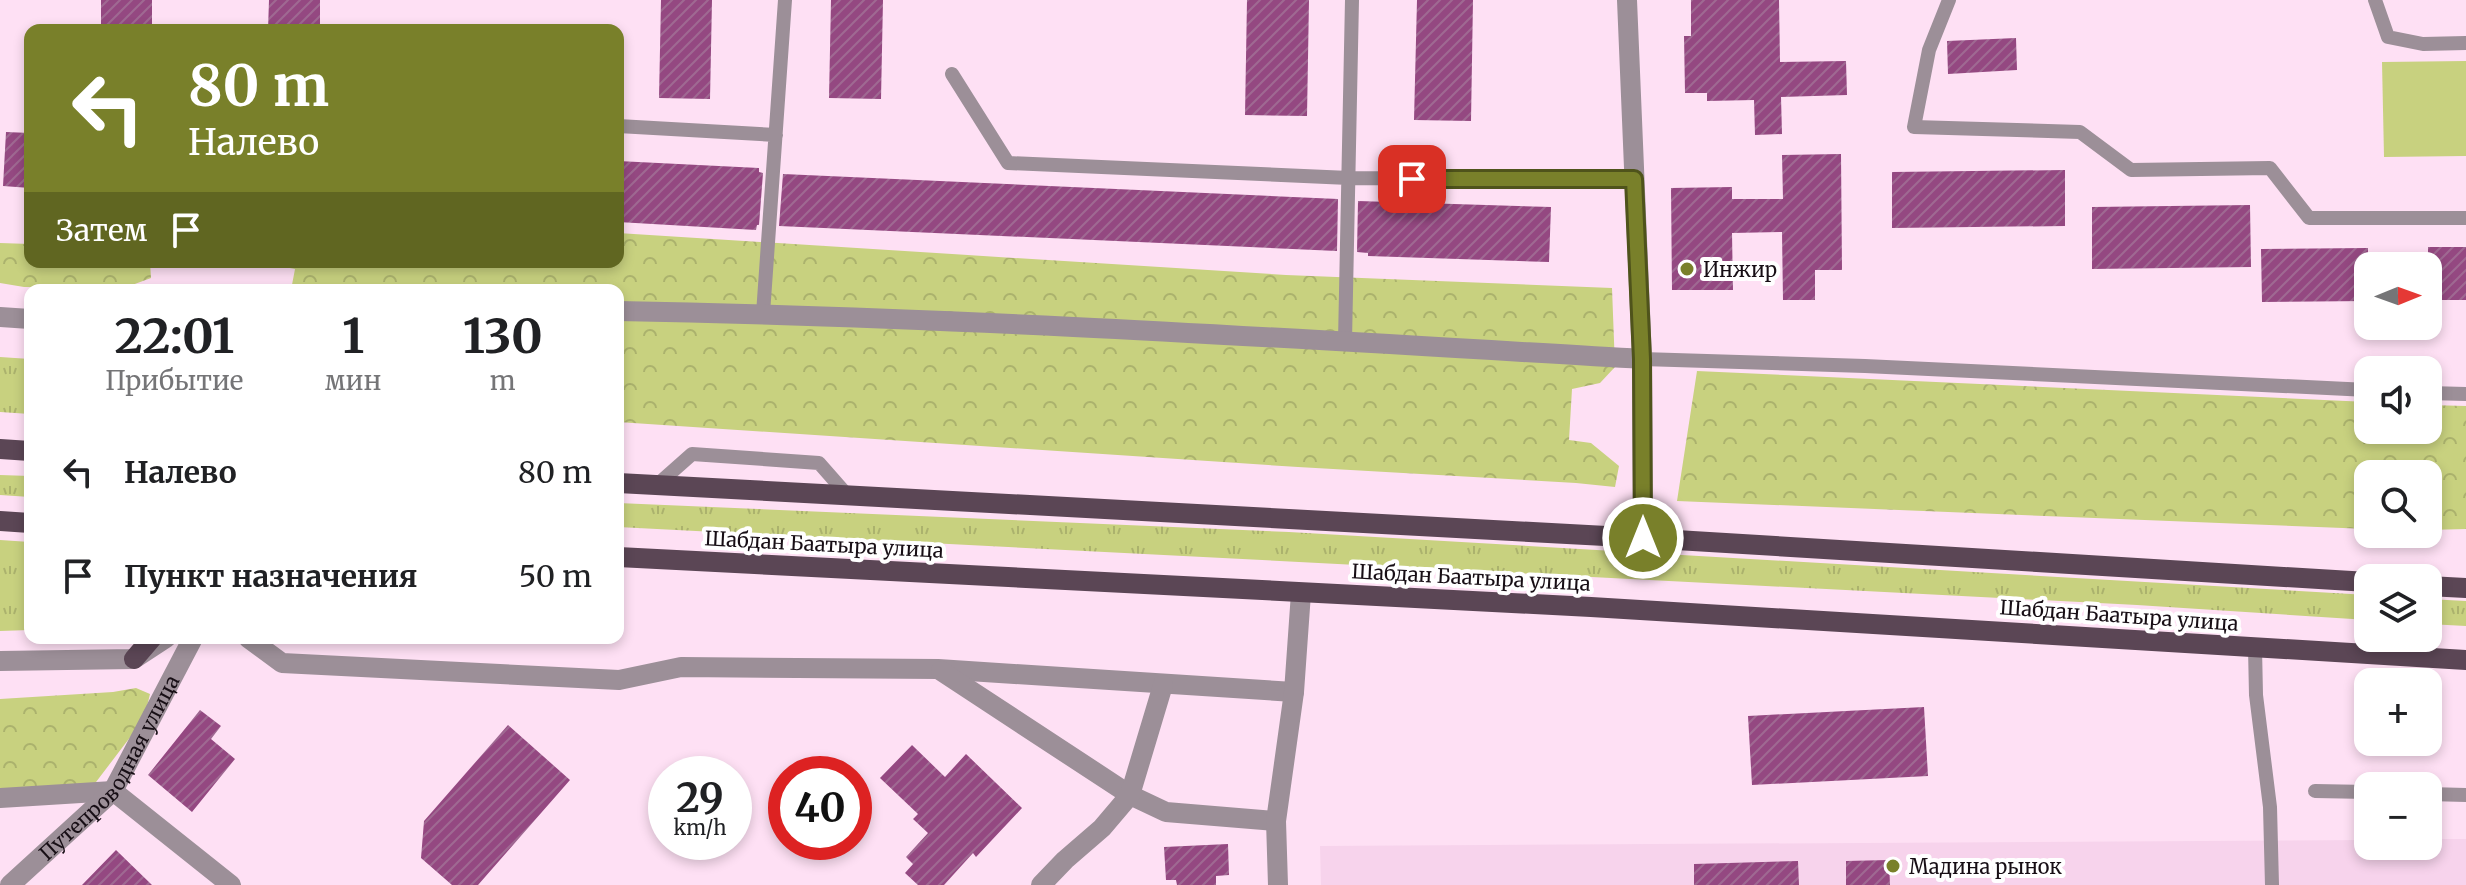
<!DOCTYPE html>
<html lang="ru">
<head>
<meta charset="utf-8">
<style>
	:root { --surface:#fff; --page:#f6f6f6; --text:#202124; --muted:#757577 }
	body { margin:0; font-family:Merriweather,serif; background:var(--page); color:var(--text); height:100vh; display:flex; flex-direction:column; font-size:30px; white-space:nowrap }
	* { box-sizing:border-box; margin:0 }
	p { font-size:26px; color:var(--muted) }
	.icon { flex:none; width:44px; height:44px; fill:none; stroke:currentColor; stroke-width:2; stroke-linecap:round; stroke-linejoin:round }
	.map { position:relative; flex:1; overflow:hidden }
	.side { position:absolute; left:24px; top:284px; width:600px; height:360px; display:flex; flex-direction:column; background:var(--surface); border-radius:16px; box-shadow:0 4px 12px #0003 }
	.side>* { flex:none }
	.top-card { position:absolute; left:24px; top:24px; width:600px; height:244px; border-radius:16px; box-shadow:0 4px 12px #0003; background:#79802a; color:#fff; overflow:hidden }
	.needle { width:52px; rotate:89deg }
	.controls { position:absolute; left:2354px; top:252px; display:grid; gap:16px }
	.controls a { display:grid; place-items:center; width:88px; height:88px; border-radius:16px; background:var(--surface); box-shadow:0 4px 12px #0003; font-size:40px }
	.speed { position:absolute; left:648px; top:756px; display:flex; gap:16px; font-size:40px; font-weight:700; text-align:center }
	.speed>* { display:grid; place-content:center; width:104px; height:104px; border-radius:50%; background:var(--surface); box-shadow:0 4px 12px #0003; line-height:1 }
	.speed small { font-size:20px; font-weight:400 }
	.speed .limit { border:12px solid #d22; background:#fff; color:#111 }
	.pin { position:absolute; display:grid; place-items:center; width:68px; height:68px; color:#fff; margin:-34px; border-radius:16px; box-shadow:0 4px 12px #0006 }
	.me { position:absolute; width:88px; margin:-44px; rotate:0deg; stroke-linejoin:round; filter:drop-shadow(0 0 6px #0008) }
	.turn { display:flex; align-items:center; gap:28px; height:168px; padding:0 32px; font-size:36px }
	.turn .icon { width:104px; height:104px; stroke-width:2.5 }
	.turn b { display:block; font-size:56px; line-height:68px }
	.then { display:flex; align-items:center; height:76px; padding:0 32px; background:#0003; gap:16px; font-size:30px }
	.eta { display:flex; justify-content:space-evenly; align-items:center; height:136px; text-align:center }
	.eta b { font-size:48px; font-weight:700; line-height:56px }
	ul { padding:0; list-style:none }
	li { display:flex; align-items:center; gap:24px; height:104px; padding:0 32px }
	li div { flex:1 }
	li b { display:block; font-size:30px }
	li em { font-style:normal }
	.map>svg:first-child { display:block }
	.built { fill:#f7d3ec }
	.grass { fill:url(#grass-tufts) }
	.forest { fill:url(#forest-crowns) }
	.garden { fill:#c8d17f }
	.building { fill:url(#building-hatch) }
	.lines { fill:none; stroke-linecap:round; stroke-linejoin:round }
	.service { stroke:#9c8f98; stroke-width:14 }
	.minor { stroke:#9c8f98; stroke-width:20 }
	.tertiary { stroke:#9c8f98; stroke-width:20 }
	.primary { stroke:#5b4655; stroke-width:20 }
	.route-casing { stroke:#4f531b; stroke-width:20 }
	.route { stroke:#79802a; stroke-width:14 }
	.poi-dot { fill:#79802a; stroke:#fff; stroke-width:3 }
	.labels { text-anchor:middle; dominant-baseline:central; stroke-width:8; stroke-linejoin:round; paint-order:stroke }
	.poi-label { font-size:20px; fill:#170e15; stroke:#fff; text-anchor:start }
	.street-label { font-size:20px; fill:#170e15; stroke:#fff }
</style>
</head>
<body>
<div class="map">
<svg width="2466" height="885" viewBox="0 0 2466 885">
	<defs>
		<pattern id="grass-tufts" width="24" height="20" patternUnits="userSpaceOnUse" patternTransform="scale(2)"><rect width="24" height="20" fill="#c8d17f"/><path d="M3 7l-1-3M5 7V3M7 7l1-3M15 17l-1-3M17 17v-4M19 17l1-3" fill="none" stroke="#abb26d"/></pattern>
		<pattern id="forest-crowns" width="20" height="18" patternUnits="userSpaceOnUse" patternTransform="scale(2)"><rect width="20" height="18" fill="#c8d17f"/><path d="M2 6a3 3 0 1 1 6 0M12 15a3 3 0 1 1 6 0" fill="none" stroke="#abb26d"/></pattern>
		<pattern id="building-hatch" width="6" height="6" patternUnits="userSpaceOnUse" patternTransform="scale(2)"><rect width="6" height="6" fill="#944881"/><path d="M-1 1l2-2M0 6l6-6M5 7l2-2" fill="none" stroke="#9f6992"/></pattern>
	</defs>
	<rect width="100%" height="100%" fill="#fee0f4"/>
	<path class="built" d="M2428,839H2466V885H1321L1320,846L2368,840V846H2428Z"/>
	<path class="grass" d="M0,357L30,359V414L0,412Z
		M0,475L30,476V497L0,495Z
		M618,503L1289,532L2368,595V620L2137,605L618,527Z
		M0,540L30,542V630L0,631Z
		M2428,599L2466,601V626L2428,624Z"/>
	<path class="forest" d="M618,233L1286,275L1612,288L1615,367L1600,383L1572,389L1569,440L1591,443L1619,466L1615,487L1576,483L1298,467L618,422V290H291L295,269L258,262H618Z
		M0,243L30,244V262H150L151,278L124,288L24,287L0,283Z
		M1697,371L2368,402V430H2428V405L2466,406V529L2428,530V474H2368V529L1677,501Z
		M136,688L150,694L144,719L93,786L0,792V699L113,692Z"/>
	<path class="garden" d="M2466,61V156L2384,157L2382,62Z"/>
	<path class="building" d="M101,0H152V30H101Z
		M269,0H320V30H268Z
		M661,0H712L710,99L659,98Z
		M831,0H883L881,99L829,98Z
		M1247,0H1309L1307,116L1245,115Z
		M1417,0H1473L1471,121L1414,120Z
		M1691,0H1779L1780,62L1846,61L1847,95L1781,97L1782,134L1755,135L1754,100L1707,101V93H1685L1684,36H1691Z
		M2016,38L2017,70L1948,74L1947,41Z
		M6,132L30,133V188L3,186Z
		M1841,154L1842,270H1815V300H1783L1782,232L1732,233L1733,290H1672L1671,188L1732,187V199H1783L1782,155Z
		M618,161L759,168V172L763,173L759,225H757L756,230L618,222Z
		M2065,170V226L1892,228V172Z
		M783,174L1338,199L1337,251L779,226Z
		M1358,201L1551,207L1549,262L1368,256V253L1357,252Z
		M2250,205L2251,267L2092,269V207Z
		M2428,247H2466V300H2428Z
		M2368,248V301L2262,302L2261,249Z
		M1924,707L1928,776L1752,785L1748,716Z
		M200,710L221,726L211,739L235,759L192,812L148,775Z
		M508,725L570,780L478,885H452L421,858L424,821Z
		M912,745L945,777L966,754L1022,808L976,857L973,853L944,885H918L905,873L913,864L906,857L928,833L913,819L918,814L880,778Z
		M1228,844L1229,875L1216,876V885H1177L1176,880H1166L1164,847Z
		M116,850L152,885H82Z
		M1889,860L1890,885H1846V861Z
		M1798,861L1799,885H1694V864Z"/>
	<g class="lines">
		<path class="service" d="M1949,0L1929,50L1914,127L2080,132L2131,170L2270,168L2309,218H2466
			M2375,0L2388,37L2423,44L2466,43
			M952,74L1008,163L1349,178L1634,179
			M618,126L776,135
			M763,314L785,0
			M1345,341L1352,0
			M1642,359L1865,366L2368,390
			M2428,393L2466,394
			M657,485L692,454L819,463L848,496
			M2255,648L2256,695L2270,807L2272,885
			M2315,791L2368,792
			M2428,794L2466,795"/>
		<g class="minor">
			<path d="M618,311C960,317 1301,339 1642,359"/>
			<path d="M0,317L30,319"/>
			<path d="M248,638L282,663L619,680L681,667L938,669L1294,692"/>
			<path d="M0,661L134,659L166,638"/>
			<path d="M941,671L1130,795L1166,812L1276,821"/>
			<path d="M0,798L113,791L231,885"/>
			<path id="s1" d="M10,885L113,791L193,638"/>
			<path d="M1041,885L1065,860L1102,828L1130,795L1163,685"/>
			<path d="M1278,885L1276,821L1294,692L1301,593"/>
		</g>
		<path class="tertiary" d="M1627,0L1642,359L1643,538"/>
		<path class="primary" d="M0,449L30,451
			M618,483L1643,538L2368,582
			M0,521L30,523
			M618,557L1591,607L2466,660
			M2428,586L2466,588
			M134,659L152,638"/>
	</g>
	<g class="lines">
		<defs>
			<path id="route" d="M1412,179H1634L1642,359L1643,538"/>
		</defs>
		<use href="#route" class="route-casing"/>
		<use href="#route" class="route"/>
	</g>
	<g class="poi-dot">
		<circle cx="1687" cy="269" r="8"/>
		<circle cx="1893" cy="866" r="8"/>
	</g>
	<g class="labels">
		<g class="poi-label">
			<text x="1703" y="269">Инжир</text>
			<text x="1909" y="866">Мадина рынок</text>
		</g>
		<g class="street-label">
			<text transform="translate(824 544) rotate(3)">Шабдан Баатыра улица</text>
			<text transform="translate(1471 577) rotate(3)">Шабдан Баатыра улица</text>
			<text transform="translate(2119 615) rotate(4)">Шабдан Баатыра улица</text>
			<text stroke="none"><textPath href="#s1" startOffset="156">Путепроводная улица</textPath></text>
		</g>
	</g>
</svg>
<div class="controls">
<a><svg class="needle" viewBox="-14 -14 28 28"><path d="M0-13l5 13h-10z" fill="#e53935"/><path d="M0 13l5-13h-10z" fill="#757577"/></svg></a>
<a><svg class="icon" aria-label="sound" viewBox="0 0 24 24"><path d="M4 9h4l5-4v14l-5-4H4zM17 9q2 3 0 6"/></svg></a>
<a><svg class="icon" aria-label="search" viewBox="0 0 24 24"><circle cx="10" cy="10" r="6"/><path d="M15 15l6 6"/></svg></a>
<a><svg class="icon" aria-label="layers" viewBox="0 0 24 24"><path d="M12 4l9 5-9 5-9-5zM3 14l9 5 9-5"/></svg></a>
<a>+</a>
<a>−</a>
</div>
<div class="speed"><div>29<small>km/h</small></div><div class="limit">40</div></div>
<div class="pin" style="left:1412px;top:179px;background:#d93025"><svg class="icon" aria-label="arrive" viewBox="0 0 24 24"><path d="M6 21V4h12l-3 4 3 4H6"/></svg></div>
<svg class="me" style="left:1643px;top:538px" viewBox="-20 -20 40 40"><circle r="17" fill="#79802a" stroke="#fff" stroke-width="3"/><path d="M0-11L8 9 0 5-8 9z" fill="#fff"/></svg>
<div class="top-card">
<div class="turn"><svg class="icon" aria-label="left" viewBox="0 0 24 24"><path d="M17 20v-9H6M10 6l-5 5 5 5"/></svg><div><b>80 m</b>Налево</div></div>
<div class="then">Затем<svg class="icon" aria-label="arrive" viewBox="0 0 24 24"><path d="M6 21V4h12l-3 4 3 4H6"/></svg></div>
</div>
<section class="side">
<div class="eta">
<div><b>22:01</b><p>Прибытие</p></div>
<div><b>1</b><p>мин</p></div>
<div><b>130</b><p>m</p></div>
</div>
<ul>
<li><svg class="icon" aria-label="left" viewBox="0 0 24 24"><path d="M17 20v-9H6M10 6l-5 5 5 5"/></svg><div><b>Налево</b></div><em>80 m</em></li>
<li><svg class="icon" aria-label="arrive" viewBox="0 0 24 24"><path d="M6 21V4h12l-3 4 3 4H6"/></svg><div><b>Пункт назначения</b></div><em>50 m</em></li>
</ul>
</section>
</div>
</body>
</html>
